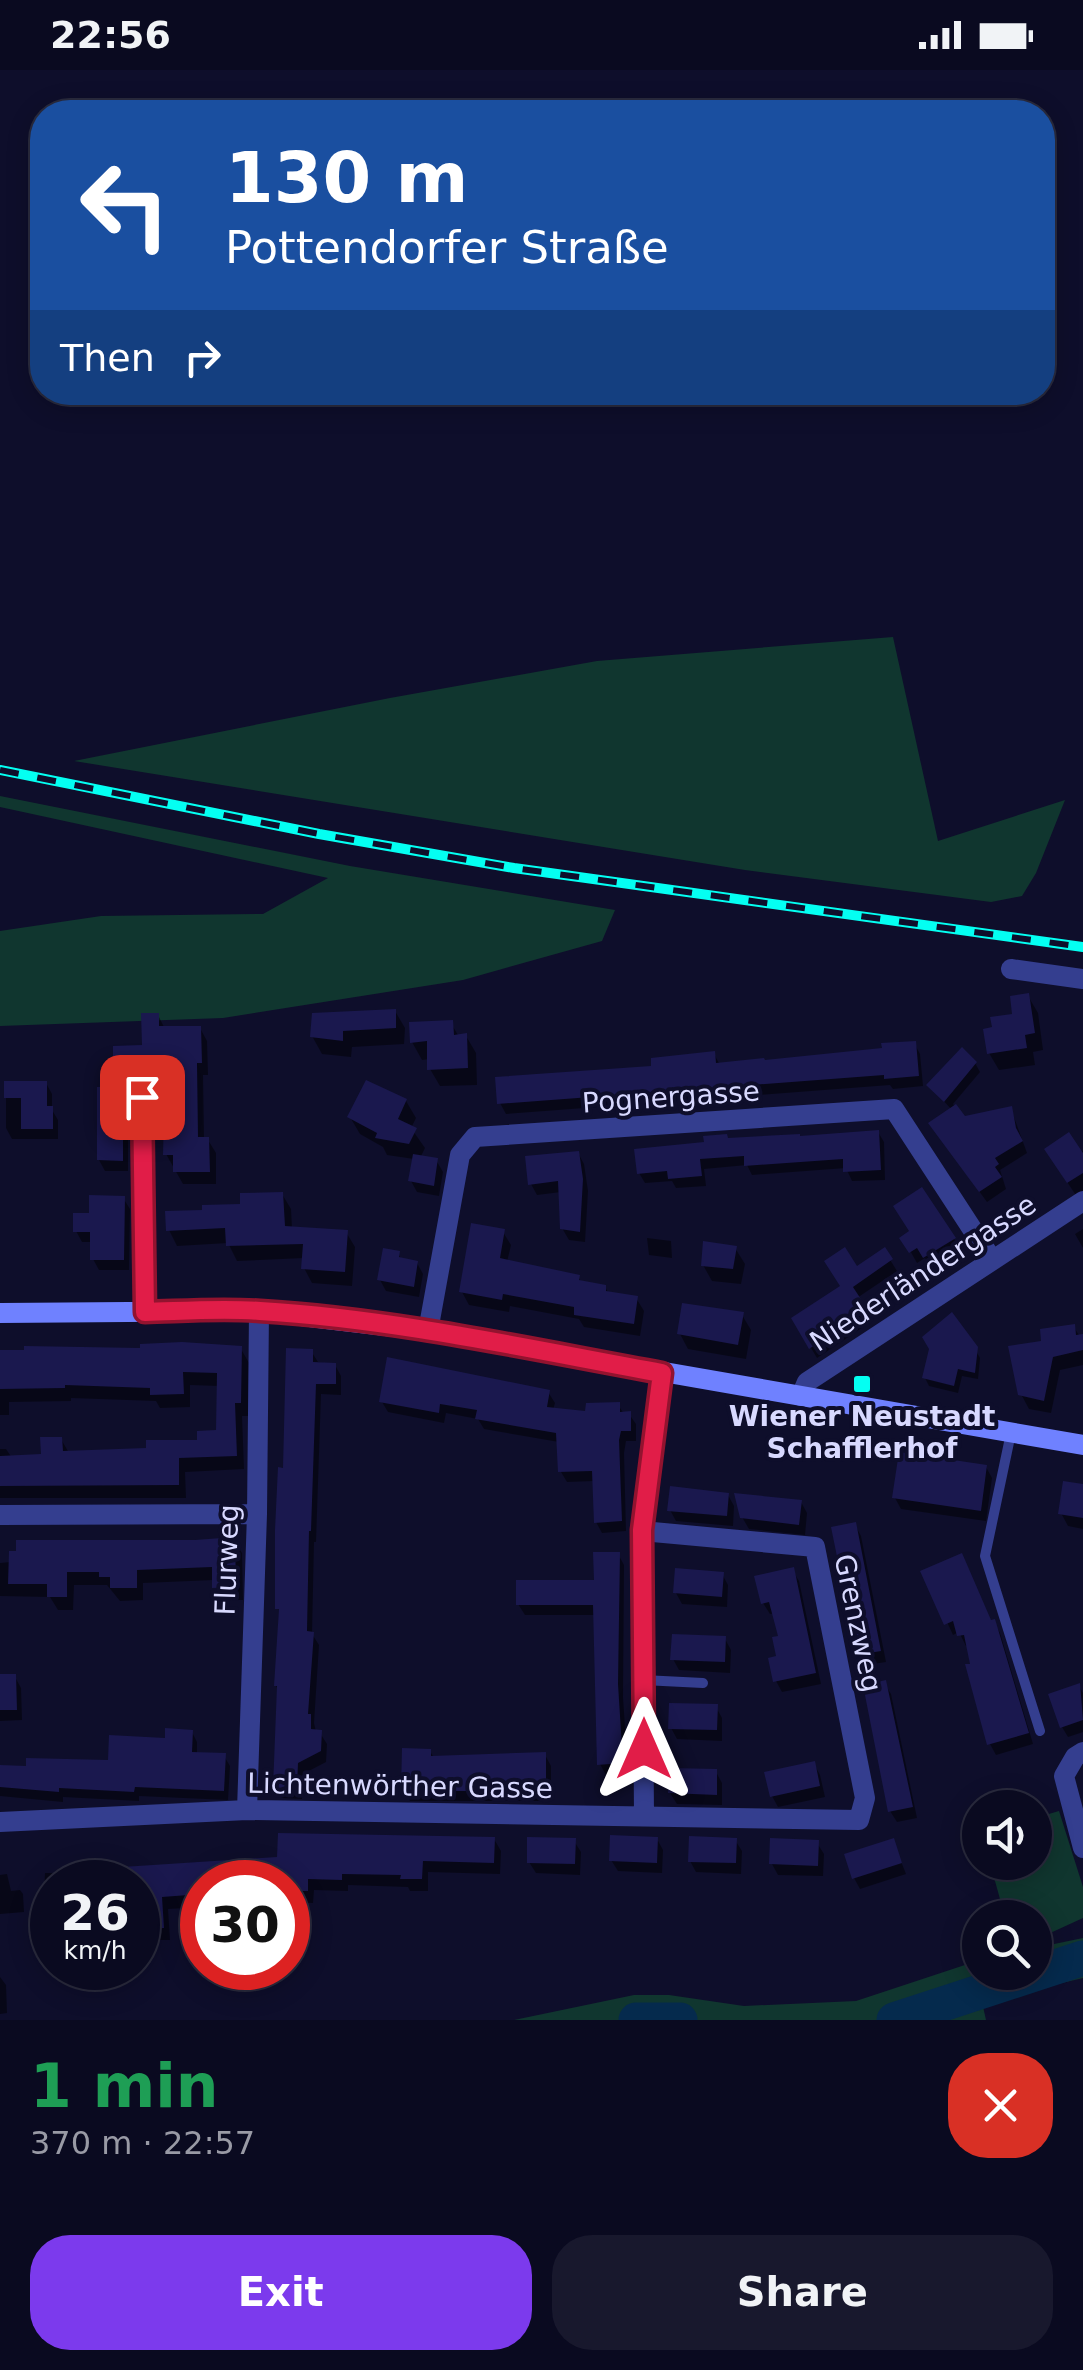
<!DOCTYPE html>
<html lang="en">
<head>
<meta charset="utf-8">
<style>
	:root { --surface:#0a0a20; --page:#18182d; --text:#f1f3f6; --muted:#999aa5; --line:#2a2b3e; --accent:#7c3aed }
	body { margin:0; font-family:"DejaVu Sans",sans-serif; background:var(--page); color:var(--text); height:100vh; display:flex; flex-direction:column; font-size:38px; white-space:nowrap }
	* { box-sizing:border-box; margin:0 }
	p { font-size:32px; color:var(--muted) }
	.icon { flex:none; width:55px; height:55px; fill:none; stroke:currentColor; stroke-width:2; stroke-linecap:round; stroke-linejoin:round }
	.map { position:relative; height:1950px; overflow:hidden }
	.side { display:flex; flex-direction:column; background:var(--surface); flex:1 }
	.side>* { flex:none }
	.top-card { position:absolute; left:30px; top:30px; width:1025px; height:305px; border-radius:40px; box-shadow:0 5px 25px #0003,0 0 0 2px var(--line); background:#1a4fa0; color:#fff; overflow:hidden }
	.buttons { position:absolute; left:962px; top:1720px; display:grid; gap:20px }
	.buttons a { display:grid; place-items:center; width:90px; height:90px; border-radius:50%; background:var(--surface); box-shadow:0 5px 25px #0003,0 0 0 2px var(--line); font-size:50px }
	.speed { position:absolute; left:30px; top:1790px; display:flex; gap:20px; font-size:50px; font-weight:700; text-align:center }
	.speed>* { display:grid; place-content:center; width:130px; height:130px; border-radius:50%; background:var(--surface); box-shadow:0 5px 25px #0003,0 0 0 2px var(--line); line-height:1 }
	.speed small { font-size:25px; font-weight:400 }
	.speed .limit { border:15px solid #d22; background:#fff; color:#111 }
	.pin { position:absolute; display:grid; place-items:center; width:85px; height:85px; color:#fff; margin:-42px; border-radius:20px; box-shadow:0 5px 15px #0006 }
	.me { position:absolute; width:110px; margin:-55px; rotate:0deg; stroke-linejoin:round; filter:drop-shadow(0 0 8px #0008) }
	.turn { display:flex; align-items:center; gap:35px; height:210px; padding:0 30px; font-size:45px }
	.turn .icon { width:130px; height:130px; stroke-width:2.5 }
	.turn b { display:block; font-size:70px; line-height:85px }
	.then { display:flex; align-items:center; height:95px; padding:0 30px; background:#0003; gap:20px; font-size:38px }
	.round { display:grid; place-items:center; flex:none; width:105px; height:105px; border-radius:40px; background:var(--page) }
	.headline { display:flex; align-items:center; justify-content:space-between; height:170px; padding:0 30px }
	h1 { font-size:60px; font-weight:600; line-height:75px; color:#1e9e55 }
	.primary-button { display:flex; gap:20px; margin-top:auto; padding:20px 30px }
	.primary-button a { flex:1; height:115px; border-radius:40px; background:var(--accent); color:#fff; font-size:40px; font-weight:600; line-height:115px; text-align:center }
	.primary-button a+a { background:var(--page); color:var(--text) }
	.status { display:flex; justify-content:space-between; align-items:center; height:70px; padding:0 50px; background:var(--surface); direction:ltr }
	.status svg { height:28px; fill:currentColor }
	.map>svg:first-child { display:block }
	.green { fill:#10362f }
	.shadow { fill:#0007 }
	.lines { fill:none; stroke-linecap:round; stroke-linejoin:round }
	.river { stroke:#052a4d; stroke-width:35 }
	.building { fill:#1a184e }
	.service { stroke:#343e8f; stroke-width:10 }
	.minor { stroke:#343e8f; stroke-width:20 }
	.secondary { stroke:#6f81ff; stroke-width:20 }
	.rail-casing { stroke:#04fff2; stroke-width:10 }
	.rail { stroke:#0e0e2b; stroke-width:6; stroke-dasharray:19; stroke-linecap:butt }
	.route-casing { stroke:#92132f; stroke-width:25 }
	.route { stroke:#e11d48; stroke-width:18 }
	.poi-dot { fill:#04fff2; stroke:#0e0e2b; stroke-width:4 }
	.labels { text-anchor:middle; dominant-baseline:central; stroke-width:8; stroke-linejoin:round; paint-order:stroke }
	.street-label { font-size:28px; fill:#d8d9ff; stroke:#0e0e2b }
	.poi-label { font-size:28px; font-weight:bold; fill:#d8d9ff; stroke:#0e0e2b }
</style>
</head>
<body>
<div class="status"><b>22:56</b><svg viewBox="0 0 49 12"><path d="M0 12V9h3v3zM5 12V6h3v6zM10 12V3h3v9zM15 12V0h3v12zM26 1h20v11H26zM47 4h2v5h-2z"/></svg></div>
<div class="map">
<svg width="1083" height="1950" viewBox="0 0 1083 1950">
	<rect width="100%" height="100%" fill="#0e0e2b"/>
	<path class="green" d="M893,567L938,771L1065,730L1036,803L1022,826L991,832L745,800L74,691L390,628L597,591Z
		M0,726L350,796L615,840L602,871L463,910L223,948L0,956V861L101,846L263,844L328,808L0,737Z
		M1059,1741L1083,1817V1848L1035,1870V1848L1005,1847L990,1793L1035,1792V1748Z
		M1083,1868V1908L982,1932L986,1950H514L634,1925H669L744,1936L856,1931L980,1890V1902H1035V1878Z"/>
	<path class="shadow" d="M1028,926L1038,943L1043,980L1033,982L1035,995L999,1000L989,983Z
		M395,941L405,958L404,974L352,977L351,987L322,984L312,966Z
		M158,945L165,959L200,958L207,971L208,1005H203L204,1070H208L216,1083V1114H183L166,1084L167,1013L123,1014L116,1001L144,978Z
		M451,953L459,967L466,966L476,983L477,1015L440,1016L430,999V989L422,990L412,972Z
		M914,973L920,984L923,1016L893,1019L890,1015L506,1044L500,1033L714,984L720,995L884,980Z
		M975,993L980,1002L953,1034L964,1049L1011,1039L1027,1083L1000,1100L1006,1119L987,1132L938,1065L952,1040L929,1015Z
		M6,1013H46L52,1024V1040L58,1050V1069H12L6,1058Z
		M121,1019L128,1030V1101H105L99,1090Z
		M406,1031L416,1048L411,1058L425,1078L420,1088L436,1090L443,1102L439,1126L417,1122L411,1111L414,1089L387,1085L383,1077L360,1064L350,1047Z
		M878,1062L884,1072L885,1110L852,1111L846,1098L752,1105L747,1095L704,1099L706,1116L676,1118L672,1111L645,1113L639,1103L728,1071Z
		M1083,1081V1123L1077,1127L1056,1095Z
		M578,1083L584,1094L588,1121L585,1172L569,1170L562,1158L561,1122L537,1125L531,1114Z
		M282,1124L291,1139L292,1159L346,1162L355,1177L352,1216L312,1213L304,1198V1188L237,1191L228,1173L177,1176L169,1160L204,1143L243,1136Z
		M123,1128L130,1139L129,1200H99L93,1189V1172H82L76,1161L91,1145Z
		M1083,1159V1178L1075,1164Z
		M503,1162L511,1175L507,1192L578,1207L582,1214L605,1217L609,1224L636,1228L644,1241L640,1266L584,1257L579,1249L510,1236L509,1242L469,1235L462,1222Z
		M647,1168L671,1171L672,1188L649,1185Z
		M903,1168L954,1169L960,1180L932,1198L925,1188L917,1193Z
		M735,1178L745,1194L741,1214L712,1211L703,1195Z
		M884,1180L897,1201L857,1228L872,1251L817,1288L794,1249L843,1217Z
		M398,1184L402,1190L417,1193L423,1204L419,1227L386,1221L380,1210Z
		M742,1245L751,1260L746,1289L688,1279L680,1264Z
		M1074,1257L1080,1267H1083V1295L1060,1300L1051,1343L1029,1339L1021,1324L1044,1273Z
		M241,1279L249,1293L248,1346H242L244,1399L185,1402L186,1428H0V1379H6L12,1388L44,1386L61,1369L69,1383L149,1380L200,1373L218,1363L219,1316L190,1315V1337L160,1338L156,1331L71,1328V1331L9,1332V1345H0V1282Z
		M975,1279L980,1288L978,1309L962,1306L958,1323L929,1316L925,1308Z
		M311,1281L318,1292L335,1295L341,1306V1325L321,1324L316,1472H314L312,1564L319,1575L314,1653L316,1662L320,1663L327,1674L326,1692L303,1704L302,1729L282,1728L275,1717L279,1621L276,1616L285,1400Z
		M548,1322L555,1333L553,1340L587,1344L618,1335L624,1344H629L636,1354V1371H626L624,1383L626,1461L602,1463L596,1452L594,1411L567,1412L561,1402L559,1372L484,1359L478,1349L446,1343L444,1353L388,1342L382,1332Z
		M986,1397L992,1408L986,1451L901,1439L895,1428Z
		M1083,1416V1459L1068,1456L1061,1443Z
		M728,1425L734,1436L733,1456L676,1451L670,1440Z
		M801,1432L807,1443L805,1465L749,1459L742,1447Z
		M855,1455L861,1466L886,1592L866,1595L860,1584Z
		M234,1470L242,1483L243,1530H222L214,1510L143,1513V1530L120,1531L107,1515H74L73,1540H58L50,1527L0,1526V1493Z
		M618,1484L624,1495L623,1627L628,1704L606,1705L600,1694L596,1545H525L518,1534L596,1513Z
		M792,1500L799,1511L821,1614L782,1622L776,1611L781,1568L775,1543L770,1544L763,1533Z
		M924,1502L994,1552L1000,1563L1033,1674L996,1685L990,1674L969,1576H966L959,1562L953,1565Z
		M722,1504L728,1515L727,1537L682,1534L676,1523Z
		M725,1569L731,1580L730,1603L679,1600L673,1589Z
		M0,1607H15L21,1618L22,1650L0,1651Z
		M884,1613L891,1624L917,1748L897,1752L890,1741Z
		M1079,1616L1083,1623V1662L1068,1667L1062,1657Z
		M716,1637L722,1648V1671L677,1669L671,1658Z
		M192,1662L197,1672V1685L224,1686L230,1696L228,1730L139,1726V1731L63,1727V1732L0,1726V1697L28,1699L110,1692Z
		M430,1681L434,1688L545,1685L551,1696V1731H410L404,1720Z
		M814,1694L820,1705L825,1727L778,1737L772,1726Z
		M716,1702L722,1713V1735L677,1734L670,1723Z
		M494,1769L501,1781L500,1804L428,1802V1821H410L408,1817L348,1815V1821L314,1820L313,1833L288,1832V1812H202V1837L168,1839L170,1870H155L148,1858L147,1840H138V1812H52V1837L44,1825L45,1803L110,1804Z
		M657,1769L663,1780L662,1803L618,1801L611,1790Z
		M735,1770L742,1781L741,1804L696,1802L690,1791Z
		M574,1771L581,1782L580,1805L536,1803L529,1792Z
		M893,1771L906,1804L860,1819L854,1808Z
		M817,1773L824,1784L823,1806L778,1805L772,1794Z
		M7,1804L11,1821L20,1820L23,1824L24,1842L0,1844V1805Z
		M0,1907L6,1915L7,1943L0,1944Z"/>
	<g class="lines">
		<path class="river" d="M636,1950H680
			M894,1950L1083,1888"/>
	</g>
	<path class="building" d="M1029,923L1035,963L1025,965L1027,978L987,984L983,959L992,957L990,947L1012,944L1010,926Z
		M396,939V958L343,961V971L310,967L312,943Z
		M141,943H159V956H201L202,993H197L198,1067H209L210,1102H173V1085H163L165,1001L113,1002V976L142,975Z
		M453,950L454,965L467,963L468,998L427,1000V971L410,973L409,952Z
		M916,971L919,1006L884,1009V1005L497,1034L495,1007L651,996V988L715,981L716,993L764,988L765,990L882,978L881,973Z
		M962,977L977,992L944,1032L926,1015Z
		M366,1010L407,1029L398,1049L417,1058L409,1074L375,1068L377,1063L347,1047Z
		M4,1011H47V1036H53V1059H21V1028H4Z
		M123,1016V1091L97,1090V1017Z
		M956,1034L965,1046L1012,1036L1016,1058L1023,1071L995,1088L999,1094L995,1097L1002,1107L979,1122L928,1053Z
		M879,1060L881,1100L843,1102V1089L744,1096V1086L700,1089L702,1106L668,1109L667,1101L637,1104L634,1079L704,1072L703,1066L727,1064L728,1068L800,1064V1066Z
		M1069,1062L1083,1083V1103L1067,1113L1044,1079Z
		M579,1081L583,1109L580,1162L560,1159L558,1111L528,1115L525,1086Z
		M413,1084L438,1088L434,1116L408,1111Z
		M922,1117L956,1168L923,1188L917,1178L909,1183L899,1168L909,1161L893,1136Z
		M283,1122L285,1156L348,1160L345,1202L301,1199L303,1174L226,1176L225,1158L166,1161L165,1141L202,1140V1135L240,1134V1123Z
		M89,1125L125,1126L124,1190H90V1162H73V1143H89Z
		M471,1153L505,1159L500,1188L580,1205L579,1210L606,1215V1221L638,1226L634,1254L574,1245V1237L503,1224L502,1230L459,1222Z
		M703,1171L737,1176L733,1199L701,1196Z
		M845,1177L857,1196L885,1177L893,1189L853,1217L868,1240L809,1279L791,1248L840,1216L824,1191Z
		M383,1178L400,1181L399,1187L418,1191L414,1217L377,1210Z
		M682,1233L744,1242L738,1275L677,1264Z
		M952,1242L978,1277L975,1303L958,1299L954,1316L922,1308L929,1279L922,1267Z
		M1075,1254L1076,1265L1083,1264V1280L1053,1287L1044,1331L1018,1325L1008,1276L1041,1271L1040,1259Z
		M182,1272L242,1276L241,1333H235L237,1386L179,1388V1415L0,1416V1386L41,1384L40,1367H62L63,1381L146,1378V1370H197V1361L216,1360L217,1303L183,1302L184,1324L150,1325V1318L65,1315V1318L0,1319V1280H24V1276L140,1278V1274Z
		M286,1278L313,1279V1292L336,1293V1314H316L311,1461H309L307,1561L314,1562L308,1644H311V1659L322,1660L321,1681L298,1693L297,1718H273L277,1616H274L279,1539H275V1460L278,1397L283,1398Z
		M387,1287L550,1320L547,1337L585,1341L586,1333L620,1332V1342L631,1341V1361H621L619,1370L622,1451L594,1453L592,1401L558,1402L556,1363L475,1349L477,1340L440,1334L439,1343L379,1332Z
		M899,1382L987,1395L981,1441L892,1428Z
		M1063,1411L1083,1414V1448L1058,1444Z
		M670,1416L729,1423L727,1446L667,1441Z
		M734,1423L802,1430L799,1455L740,1448Z
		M856,1452L881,1581L857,1585L831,1457Z
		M235,1467L236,1517L212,1518V1497L137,1500V1518H110V1507H99V1502H67V1527H47V1514H8L9,1481H16V1470H195Z
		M593,1482H620L618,1614L623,1693L597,1695L593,1535H516V1510H594Z
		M962,1483L991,1550L995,1549L1029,1663L987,1675L965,1594H970L964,1565L957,1566L953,1551L944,1555L920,1501Z
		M794,1497L816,1603L773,1612L768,1588L776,1586L772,1567L778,1566L769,1532L761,1534L754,1506Z
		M675,1498L724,1502L722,1527L673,1523Z
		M672,1564L726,1566L725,1592L670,1590Z
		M0,1604H16L17,1640H0Z
		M886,1610L913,1737L888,1742L863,1615Z
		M1080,1613L1083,1650L1060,1658L1048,1624Z
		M669,1633L718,1634L717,1660L668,1659Z
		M165,1658L193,1660L192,1682L226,1683L224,1721L135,1717L134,1722L59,1718V1722L0,1717V1695L26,1696V1688L108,1690L109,1665L165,1668Z
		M402,1678L431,1679V1686L546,1682V1721H401Z
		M815,1691L820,1716L770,1727L764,1702Z
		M669,1698L717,1699V1725L668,1723Z
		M278,1763L495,1767L494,1793L423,1791L422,1809H400L401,1805L342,1804V1810L308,1809V1821H288V1812H202V1824L162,1827L164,1858L146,1859L144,1828L138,1829V1812H108L107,1798L277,1787Z
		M610,1765L658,1767L657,1793L609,1791Z
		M689,1766L737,1768L736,1793L688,1792Z
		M527,1767L576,1768L575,1794L527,1793Z
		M770,1768L819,1770L818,1796L769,1794Z
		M894,1768L902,1793L852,1809L844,1784Z"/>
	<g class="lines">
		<path class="service" d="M1011,1363L985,1486L1040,1661
			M643,1610L703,1613"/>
		<path class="minor" d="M1011,899L1083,909
			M142,1027L145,1242
			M428,1261L460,1085L475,1067L894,1039L991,1188
			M801,1326L807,1312L1083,1131
			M0,1445L257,1444
			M1083,1682L1075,1687L1064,1706L1083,1778
			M247,1740L257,1444L259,1241
			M644,1747L642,1461L662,1303
			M0,1752L247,1740L859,1750L865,1728L815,1477L642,1461"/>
		<path class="secondary" d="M0,1243L259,1241L428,1261L1083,1375"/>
		<defs>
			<path id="rail" d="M0,700L319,764L514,798L1083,877"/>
		</defs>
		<use href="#rail" class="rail-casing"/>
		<use href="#rail" class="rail"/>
	</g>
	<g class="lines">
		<defs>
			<path id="route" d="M142,1027L145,1242C183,1241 222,1238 260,1241C395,1249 529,1279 662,1303L642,1460L644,1679"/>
		</defs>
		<use href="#route" class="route-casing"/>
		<use href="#route" class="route"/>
	</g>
	<rect class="poi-dot" x="852" y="1304" width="20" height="20" rx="5"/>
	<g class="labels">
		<g class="street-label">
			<text transform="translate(671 1027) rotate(-4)">Pognergasse</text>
			<text transform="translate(923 1203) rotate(-33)">Niederländergasse</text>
			<text transform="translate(227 1490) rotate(-88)">Flurweg</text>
			<text transform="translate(858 1553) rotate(78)">Grenzweg</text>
			<text transform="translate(400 1716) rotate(1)">Lichtenwörther Gasse</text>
		</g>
		<g class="poi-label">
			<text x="862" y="1346">Wiener Neustadt<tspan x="862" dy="32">Schafflerhof</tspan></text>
		</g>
	</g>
</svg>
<div class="buttons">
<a><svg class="icon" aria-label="sound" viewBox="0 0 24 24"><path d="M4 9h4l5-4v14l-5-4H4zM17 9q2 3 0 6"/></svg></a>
<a><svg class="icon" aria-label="search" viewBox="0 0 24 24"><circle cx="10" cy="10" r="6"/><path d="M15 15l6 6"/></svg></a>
</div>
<div class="speed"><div>26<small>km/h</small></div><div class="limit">30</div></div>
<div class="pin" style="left:142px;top:1027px;background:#d93025"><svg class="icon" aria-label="arrive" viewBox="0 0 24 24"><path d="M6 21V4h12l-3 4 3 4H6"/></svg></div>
<svg class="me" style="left:644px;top:1679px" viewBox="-20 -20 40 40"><path d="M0-17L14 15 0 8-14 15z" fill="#e11d48" stroke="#fff" stroke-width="4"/></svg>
<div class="top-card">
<div class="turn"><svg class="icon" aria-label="left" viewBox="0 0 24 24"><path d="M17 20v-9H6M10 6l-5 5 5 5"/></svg><div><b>130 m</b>Pottendorfer Straße</div></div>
<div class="then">Then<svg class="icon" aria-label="right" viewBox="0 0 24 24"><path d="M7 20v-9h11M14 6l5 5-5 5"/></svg></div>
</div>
</div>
<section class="side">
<div class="headline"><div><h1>1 min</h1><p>370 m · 22:57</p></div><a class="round" style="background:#d93025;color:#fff"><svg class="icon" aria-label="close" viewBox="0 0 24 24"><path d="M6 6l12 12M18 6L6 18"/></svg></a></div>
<div class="primary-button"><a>Exit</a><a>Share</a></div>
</section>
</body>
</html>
